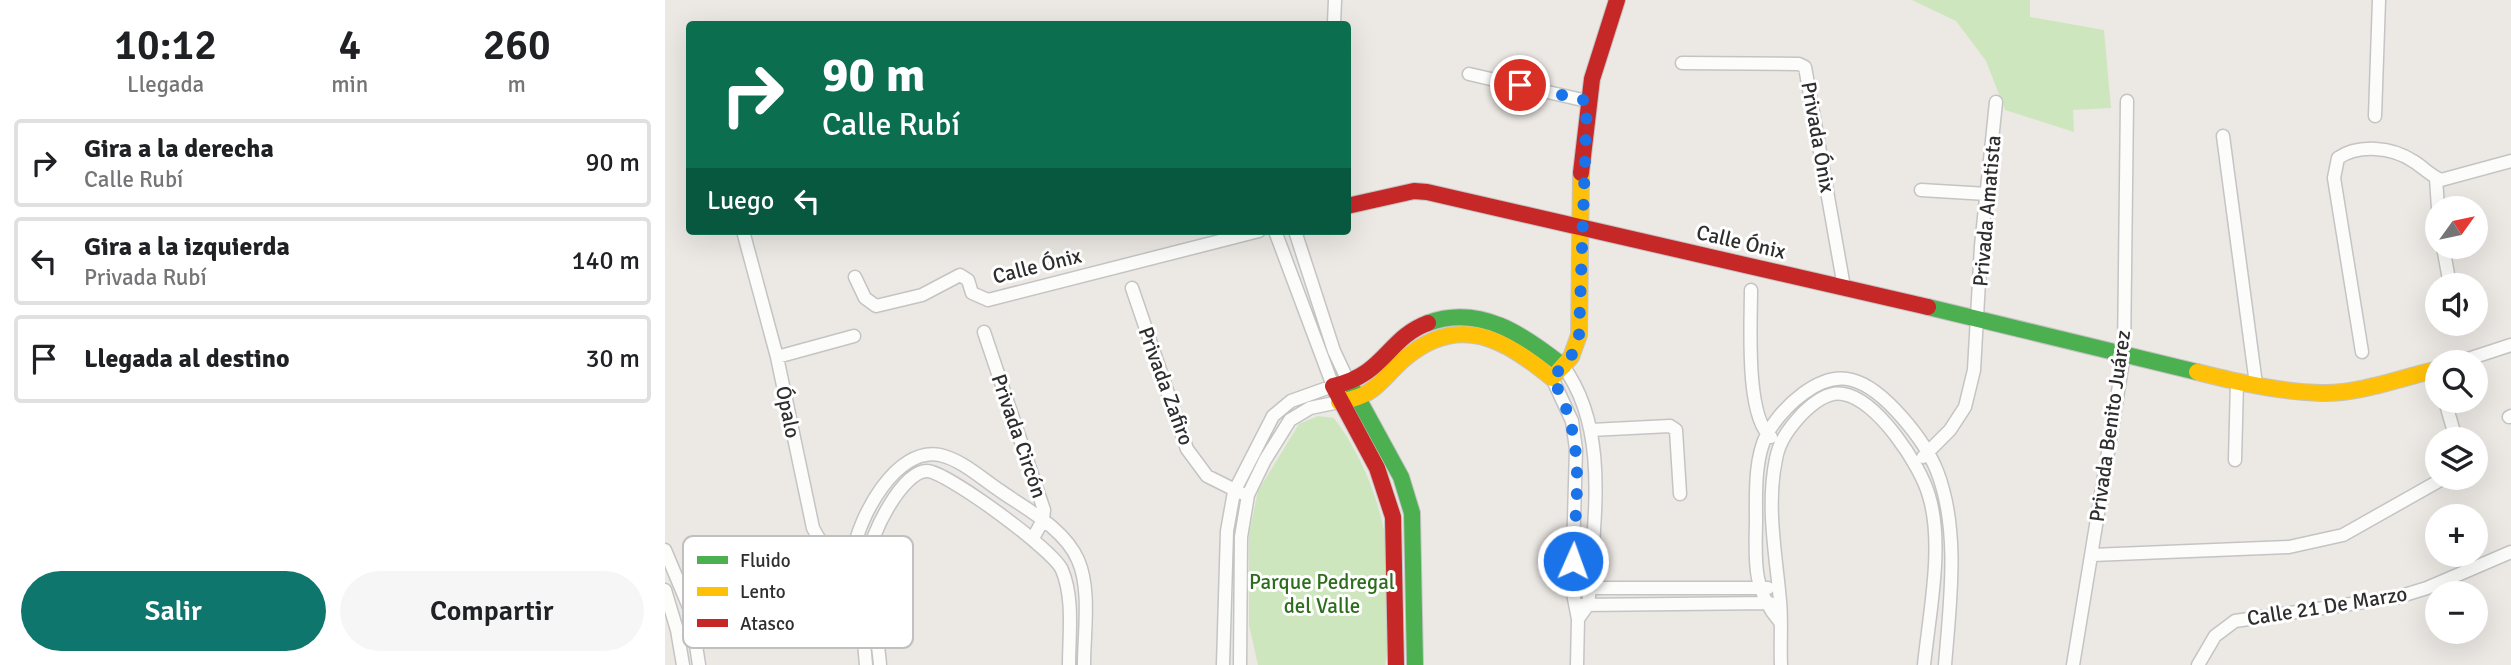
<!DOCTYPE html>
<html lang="es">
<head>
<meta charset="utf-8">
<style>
	:root { --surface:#fff; --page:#f6f6f6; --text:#202124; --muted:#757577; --line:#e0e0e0; --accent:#0f766e }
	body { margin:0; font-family:Signika,sans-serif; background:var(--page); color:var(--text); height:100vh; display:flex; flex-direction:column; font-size:26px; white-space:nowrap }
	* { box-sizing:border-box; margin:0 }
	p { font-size:23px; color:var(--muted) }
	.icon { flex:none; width:38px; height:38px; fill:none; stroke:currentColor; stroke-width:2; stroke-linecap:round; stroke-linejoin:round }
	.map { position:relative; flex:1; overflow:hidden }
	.panel { display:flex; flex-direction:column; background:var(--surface); width:665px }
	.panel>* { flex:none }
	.top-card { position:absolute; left:21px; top:21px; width:665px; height:214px; border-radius:7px; box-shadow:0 7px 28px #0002; background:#0b6e4f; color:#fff; overflow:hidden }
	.needle { width:46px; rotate:57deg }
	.controls { position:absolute; left:1760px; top:196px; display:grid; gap:14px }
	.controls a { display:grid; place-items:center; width:63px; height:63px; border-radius:50%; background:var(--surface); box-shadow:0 7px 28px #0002; font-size:35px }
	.pin { position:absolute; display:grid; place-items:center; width:60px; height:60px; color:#fff; margin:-30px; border:4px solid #fff; border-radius:50%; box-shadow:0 2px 7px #0007 }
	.me { position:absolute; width:77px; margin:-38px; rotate:2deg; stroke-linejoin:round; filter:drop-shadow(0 0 5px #0008) }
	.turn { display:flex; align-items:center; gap:24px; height:147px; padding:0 21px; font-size:32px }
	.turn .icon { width:91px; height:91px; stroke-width:2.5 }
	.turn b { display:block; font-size:49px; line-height:60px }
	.then { display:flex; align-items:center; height:66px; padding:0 21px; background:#0003; gap:14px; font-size:26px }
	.eta { display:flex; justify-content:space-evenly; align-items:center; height:119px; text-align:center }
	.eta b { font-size:42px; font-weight:600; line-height:49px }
	.primary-button { display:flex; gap:14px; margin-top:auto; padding:14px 21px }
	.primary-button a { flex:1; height:80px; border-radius:42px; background:var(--accent); color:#fff; font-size:28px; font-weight:600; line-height:80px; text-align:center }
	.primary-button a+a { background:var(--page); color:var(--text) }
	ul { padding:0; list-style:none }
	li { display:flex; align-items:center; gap:21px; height:88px; margin:0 14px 10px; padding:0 7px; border:4px solid var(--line); border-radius:7px }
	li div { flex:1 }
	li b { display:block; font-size:26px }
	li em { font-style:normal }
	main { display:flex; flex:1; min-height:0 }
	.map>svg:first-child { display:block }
	.green { fill:#cee6be }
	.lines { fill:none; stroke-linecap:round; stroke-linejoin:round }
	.street-casing { stroke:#c5c4c5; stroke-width:15 }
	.fast-casing { stroke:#c5c4c5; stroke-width:18 }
	.slow-casing { stroke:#c5c4c5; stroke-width:18 }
	.jam-casing { stroke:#c5c4c5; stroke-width:18 }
	.street { stroke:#fcfcfb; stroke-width:12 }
	.fast { stroke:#4caf50; stroke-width:16 }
	.slow { stroke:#ffc107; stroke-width:16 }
	.jam { stroke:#c62828; stroke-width:16 }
	.route { stroke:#1a73e8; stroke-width:12; stroke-dasharray:0 21.6 }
	.labels { text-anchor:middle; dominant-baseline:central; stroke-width:6; stroke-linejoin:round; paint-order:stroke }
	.street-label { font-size:21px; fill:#2e2e2e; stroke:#fff }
	.park-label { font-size:21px; fill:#2c6e1b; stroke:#fff }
	.key { fill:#fff; stroke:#c0c0c0; stroke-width:2 }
	.key-label { font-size:19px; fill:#2e2e2e }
</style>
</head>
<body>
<main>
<section class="panel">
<div class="eta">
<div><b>10:12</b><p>Llegada</p></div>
<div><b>4</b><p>min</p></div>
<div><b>260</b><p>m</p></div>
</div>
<ul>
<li><svg class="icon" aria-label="right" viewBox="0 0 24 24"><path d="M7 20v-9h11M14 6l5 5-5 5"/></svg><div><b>Gira a la derecha</b><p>Calle Rubí</p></div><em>90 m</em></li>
<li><svg class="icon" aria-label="left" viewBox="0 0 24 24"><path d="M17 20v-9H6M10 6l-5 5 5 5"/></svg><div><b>Gira a la izquierda</b><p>Privada Rubí</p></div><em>140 m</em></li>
<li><svg class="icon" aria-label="arrive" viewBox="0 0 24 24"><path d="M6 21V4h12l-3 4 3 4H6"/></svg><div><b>Llegada al destino</b></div><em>30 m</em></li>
</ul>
<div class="primary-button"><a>Salir</a><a>Compartir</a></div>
</section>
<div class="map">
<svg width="1846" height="665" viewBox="0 0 1846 665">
	<rect width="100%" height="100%" fill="#ece8e4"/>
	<path class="green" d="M1247,0H1365V17L1439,30L1446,108L1408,110L1409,132L1340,110L1321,61L1291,21Z
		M653,416L669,418C714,478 731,553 724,627C723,640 723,653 720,665H593L584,625V533L593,491L634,424Z"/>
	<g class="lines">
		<defs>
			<path id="street" d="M669,24L670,0
				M1017,63L1134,64L1140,67L1179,287
				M804,74L922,101
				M1710,116L1714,0
				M1558,136L1591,384
				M1771,178L1773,208
				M1256,190L1322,194
				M78,231L112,357L148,528C162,556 168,551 195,557
				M630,231L669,351L684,383
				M1778,247L1785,285
				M190,277L200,298L211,306L257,295L295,275L303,280L307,293L323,300L594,231
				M467,288L522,449L542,476L576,493
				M1086,290C1086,322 1080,417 1106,437
				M1791,324L1792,326
				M319,332L379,510L378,520L368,538
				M1697,352L1669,178L1673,158C1694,144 1727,147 1748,161C1758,167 1766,176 1776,180L1846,161
				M112,357L189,336
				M1794,362L1846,345
				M898,366C944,429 929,515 925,587L923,605L913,619
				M887,378L907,421L911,449L907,588L913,619L912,665
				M1780,401L1791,439
				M1844,417L1846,416
				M926,430L1005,426L1011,430L1015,494
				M1258,457L1285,430L1300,407L1309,370L1316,246L1331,102
				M1570,460L1572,382
				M0,550L26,612L34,665
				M1427,555L1624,547L1678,535L1779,478
				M918,588H1103
				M0,590L12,630L18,665
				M916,605L1105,603
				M1115,622C1088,590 1090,563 1091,523C1091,495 1089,459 1102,434C1117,408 1154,371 1187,380C1219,388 1260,441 1272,471C1295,530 1285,602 1280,665
				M201,665C199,642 197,619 194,596C192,584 187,567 188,554C193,518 231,446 275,455C297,460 316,478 334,490C361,509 399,528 413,560C426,589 419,633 419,665
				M215,665C213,634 201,587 203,559C204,537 237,471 262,471C281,471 390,551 397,570C409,598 404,635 404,665
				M558,665L562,531L569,492L608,416L626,401L668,386L610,231
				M575,665L576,537L583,495L600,460L625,420L645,408L674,402
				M1116,665C1115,644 1117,622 1115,601C1111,555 1101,506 1111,459C1114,441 1125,427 1137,414C1147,404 1163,391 1178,394C1212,399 1256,466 1264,496C1279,545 1264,615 1259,665
				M1408,665L1459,355L1462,101
				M1533,665L1550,636L1570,621L1733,597L1762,588L1846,552"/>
			<path id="fast" d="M1263,307L1532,372
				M763,323C815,304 859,335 898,366
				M689,391L736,477L747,513L750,665"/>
			<path id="slow" d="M1532,372C1572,382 1615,392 1656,393C1694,394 1736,378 1773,369
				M674,402C711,396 714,381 739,359C794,312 839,339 887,378L906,357L914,335L916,173"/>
			<path id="jam" d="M916,173L927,79L952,0
				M682,206L749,191L762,192L1263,307
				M731,665L728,517L712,468L668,386C720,375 722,338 763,323"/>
		</defs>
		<use href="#street" class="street-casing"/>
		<use href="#fast" class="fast-casing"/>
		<use href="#slow" class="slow-casing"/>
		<use href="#jam" class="jam-casing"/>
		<use href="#street" class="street"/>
		<use href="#fast" class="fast"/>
		<use href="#slow" class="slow"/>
		<use href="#jam" class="jam"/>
	</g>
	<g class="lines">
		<path class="route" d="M855,85L922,101L914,335L906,357L887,378C922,439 911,494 908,561"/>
	</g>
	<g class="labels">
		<g class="street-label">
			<text transform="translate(1153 137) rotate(80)">Privada Ónix</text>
			<text transform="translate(1322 211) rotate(-85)">Privada Amatista</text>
			<text transform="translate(1076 242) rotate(13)">Calle Ónix</text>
			<text transform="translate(372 266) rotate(-14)">Calle Ónix</text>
			<text transform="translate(501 386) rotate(70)">Privada Zafiro</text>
			<text transform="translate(123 412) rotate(78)">Ópalo</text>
			<text transform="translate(1445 426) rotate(-82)">Privada Benito Juárez</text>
			<text transform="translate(354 436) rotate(71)">Privada Circón</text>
			<text transform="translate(1662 606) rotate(-9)">Calle 21 De Marzo</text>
		</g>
		<g class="park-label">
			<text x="657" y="582">Parque Pedregal<tspan x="657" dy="24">del Valle</tspan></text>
		</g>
	</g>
	<rect x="18" y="536" width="230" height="112" rx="10" class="key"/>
	<rect x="32" y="556" width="31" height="8" fill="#4caf50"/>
	<rect x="32" y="587" width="31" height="9" fill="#ffc107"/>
	<rect x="32" y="619" width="31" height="8" fill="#c62828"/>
	<g class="key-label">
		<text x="75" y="567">Fluido</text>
		<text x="75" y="598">Lento</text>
		<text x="75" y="630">Atasco</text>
	</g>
</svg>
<div class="controls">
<a><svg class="needle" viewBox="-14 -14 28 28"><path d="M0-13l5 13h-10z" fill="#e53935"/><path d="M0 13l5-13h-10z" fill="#757577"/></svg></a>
<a><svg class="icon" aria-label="sound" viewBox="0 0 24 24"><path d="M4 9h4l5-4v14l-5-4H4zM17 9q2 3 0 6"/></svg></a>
<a><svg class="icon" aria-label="search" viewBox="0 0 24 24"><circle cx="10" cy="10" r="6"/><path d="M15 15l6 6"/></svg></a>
<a><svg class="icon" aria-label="layers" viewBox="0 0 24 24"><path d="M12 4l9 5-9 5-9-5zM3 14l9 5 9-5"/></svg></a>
<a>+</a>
<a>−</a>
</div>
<div class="pin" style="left:855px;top:85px;background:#d93025"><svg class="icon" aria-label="arrive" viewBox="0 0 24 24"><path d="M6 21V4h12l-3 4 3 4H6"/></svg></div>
<svg class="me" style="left:908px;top:561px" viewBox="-20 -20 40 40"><circle r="17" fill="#1a73e8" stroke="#fff" stroke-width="3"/><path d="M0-11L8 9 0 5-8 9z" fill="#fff"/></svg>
<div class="top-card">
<div class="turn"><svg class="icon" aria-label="right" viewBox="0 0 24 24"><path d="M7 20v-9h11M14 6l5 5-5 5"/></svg><div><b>90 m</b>Calle Rubí</div></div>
<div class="then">Luego<svg class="icon" aria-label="left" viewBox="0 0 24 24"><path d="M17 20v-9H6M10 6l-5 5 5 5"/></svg></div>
</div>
</div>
</main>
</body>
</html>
